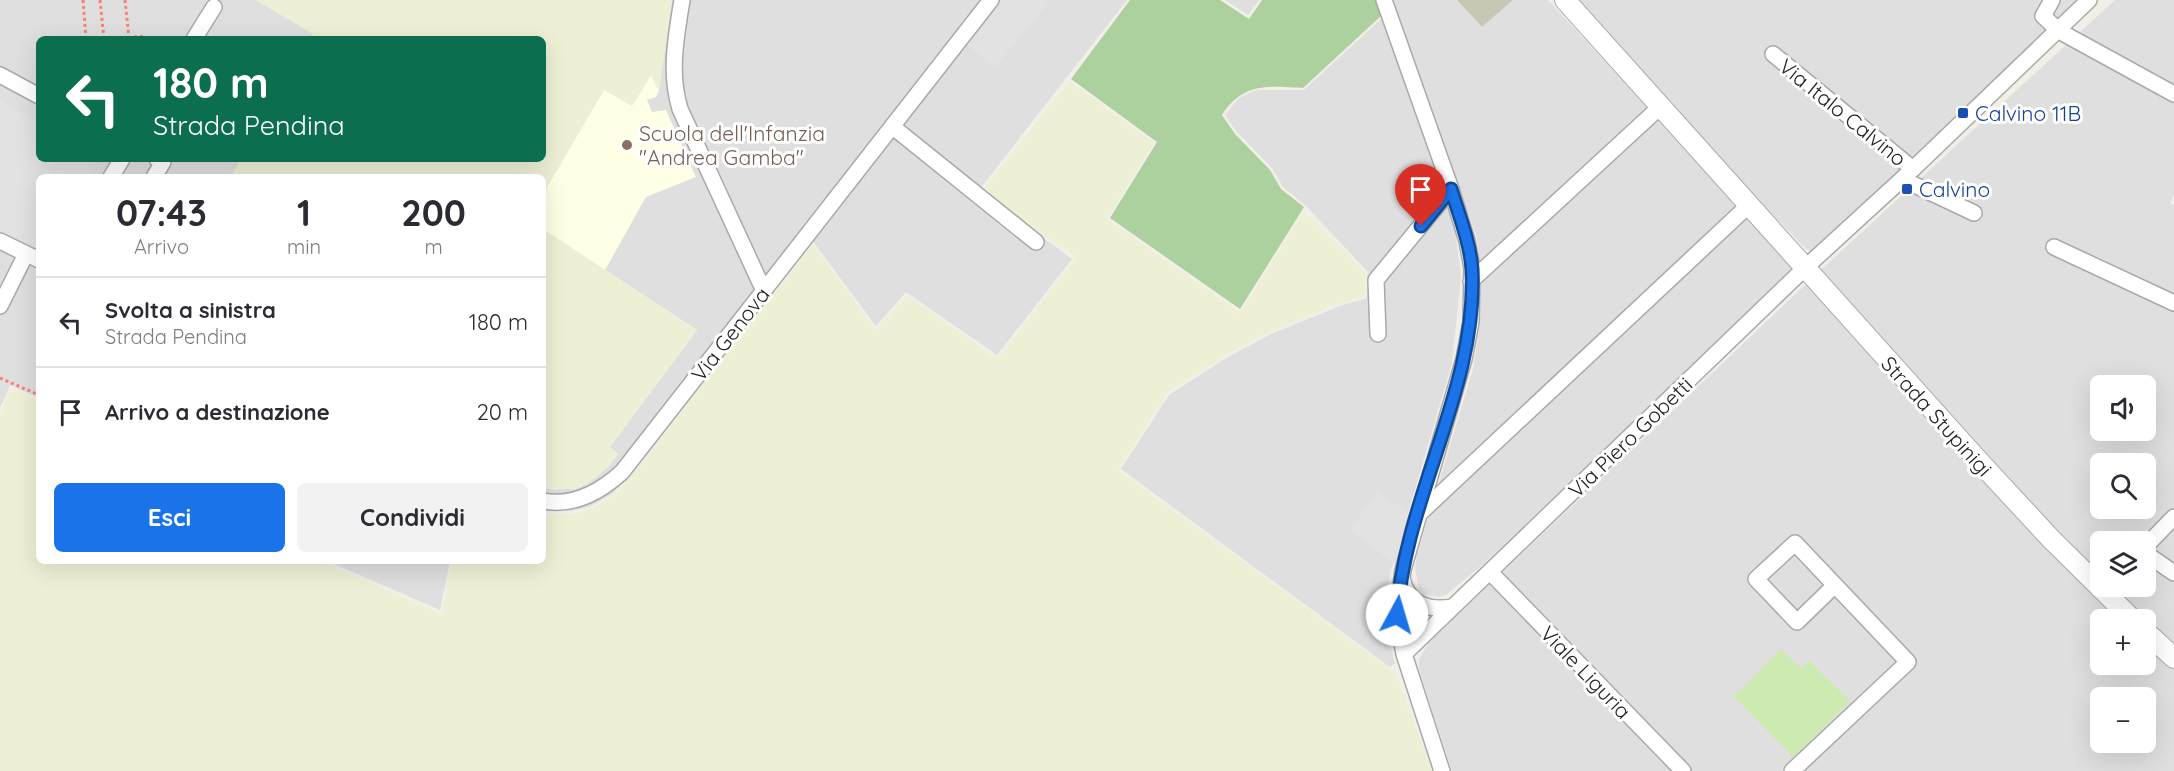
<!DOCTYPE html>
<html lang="it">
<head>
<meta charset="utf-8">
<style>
	:root { --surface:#fff; --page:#f2f2f3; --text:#2b2b33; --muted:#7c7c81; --line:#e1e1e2; --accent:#1a73e8 }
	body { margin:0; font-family:Quicksand,sans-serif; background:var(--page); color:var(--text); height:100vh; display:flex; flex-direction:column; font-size:22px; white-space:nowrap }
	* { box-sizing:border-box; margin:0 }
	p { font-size:20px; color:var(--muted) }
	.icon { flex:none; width:33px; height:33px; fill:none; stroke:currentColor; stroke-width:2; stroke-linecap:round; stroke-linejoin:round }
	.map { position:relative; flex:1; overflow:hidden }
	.side { position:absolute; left:36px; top:174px; width:510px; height:390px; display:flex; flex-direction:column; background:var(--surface); border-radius:9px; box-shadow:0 6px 24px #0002 }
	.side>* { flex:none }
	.banner { position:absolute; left:36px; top:36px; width:510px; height:126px; border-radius:9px; box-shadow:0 6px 24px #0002; background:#0b6e4f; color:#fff; overflow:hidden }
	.controls { position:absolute; left:2090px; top:375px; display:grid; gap:12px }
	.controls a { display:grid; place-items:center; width:66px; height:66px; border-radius:9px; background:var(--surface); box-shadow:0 6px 24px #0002; font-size:30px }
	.pin { position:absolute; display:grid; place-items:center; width:51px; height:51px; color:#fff; margin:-62px -26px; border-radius:50% 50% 50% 0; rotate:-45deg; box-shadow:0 0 6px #0007 }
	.pin .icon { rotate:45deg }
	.me { position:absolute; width:66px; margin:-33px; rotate:6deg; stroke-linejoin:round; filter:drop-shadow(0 0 4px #0008) }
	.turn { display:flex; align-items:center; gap:21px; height:126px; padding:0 18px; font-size:27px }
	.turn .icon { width:78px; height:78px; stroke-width:2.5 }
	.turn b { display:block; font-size:42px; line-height:51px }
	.eta { display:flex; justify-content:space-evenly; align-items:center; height:102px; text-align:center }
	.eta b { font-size:36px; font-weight:800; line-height:42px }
	.primary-button { display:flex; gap:12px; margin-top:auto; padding:12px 18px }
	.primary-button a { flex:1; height:69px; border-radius:9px; background:var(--accent); color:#fff; font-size:24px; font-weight:800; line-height:69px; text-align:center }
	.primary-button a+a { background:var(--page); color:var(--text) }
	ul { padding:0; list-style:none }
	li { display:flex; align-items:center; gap:18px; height:90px; padding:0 18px; border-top:2px solid var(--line) }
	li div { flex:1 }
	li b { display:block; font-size:22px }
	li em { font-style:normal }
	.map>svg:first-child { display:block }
	.residential { fill:#e0dfdf; fill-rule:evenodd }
	.education { fill:#ffffe5 }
	.construction { fill:#c7c7b4 }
	.farmland { fill:#eef0d5 }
	.grass { fill:#cdebb0 }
	.forest { fill:#add19e }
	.parking { fill:#e2e2e2 }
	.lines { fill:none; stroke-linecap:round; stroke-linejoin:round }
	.minor-casing { stroke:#a9a9a9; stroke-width:18 }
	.tertiary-casing { stroke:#a9a9a9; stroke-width:22 }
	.path { stroke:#fa8072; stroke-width:3; stroke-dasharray:3 3; stroke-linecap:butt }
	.minor { stroke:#fff; stroke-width:15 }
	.tertiary { stroke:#fff; stroke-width:20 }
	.route-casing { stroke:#114b97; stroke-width:15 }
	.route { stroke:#1a73e8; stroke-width:10 }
	.transit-dot { fill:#1a4fb4; stroke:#fff; stroke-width:2 }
	.education-dot { fill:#8d6e63; stroke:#fff; stroke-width:2 }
	.labels { text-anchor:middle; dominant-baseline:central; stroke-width:6; stroke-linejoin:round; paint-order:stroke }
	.street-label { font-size:21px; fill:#222; stroke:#fff }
	.transit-label { font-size:21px; fill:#164399; stroke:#fff; text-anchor:start }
	.education-label { font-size:21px; fill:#785e54; stroke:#fff; text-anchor:start }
</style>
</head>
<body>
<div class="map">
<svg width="2174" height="771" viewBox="0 0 2174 771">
	<rect width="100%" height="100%" fill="#f2efe9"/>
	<path class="residential" d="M0,0H256L314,34L311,39H39V159H241L231,177H39V398L10,385L0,408Z
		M672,0H1127L979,190L1072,259L997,355L906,292L876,326L812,240L628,477L612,494L589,507L570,511H543V488L556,490L587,484L608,467L618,454L610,447L697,330L543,229V194L662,64Z
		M1225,0H1259L1248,15Z
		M1393,0H1457L1482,27L1513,0H1548L1796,268L1482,565L1446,595L1438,597L1425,594L1419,589L1415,569L1417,555L1473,369L1480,323V267L1477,238Z
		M1574,0H2087L1816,256L1802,245L1756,197Z
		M2115,0H2174V195L2170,203L2174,206V771H1452L1419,669V659L1430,641L1825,266ZM2100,386H2145V430H2100ZM2100,464H2145V508H2100ZM2100,542H2145V586H2100ZM2100,620H2145V664H2100ZM2100,698H2145V742H2100Z
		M1383,17L1455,230L1461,276L1452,363L1389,578L1384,606L1386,632L1395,663L1390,667L1121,469L1169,395L1228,357L1271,334L1340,306L1367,298L1368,272L1305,205L1283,187L1272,168L1237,132L1225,115L1239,98L1256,90H1304Z
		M327,561H450L440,610Z"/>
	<path class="education" d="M651,75L659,91L656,97L647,100L652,112L666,110L696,177L646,197L605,270L543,229V194L604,90Z"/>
	<path class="construction" d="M1457,0H1513L1482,27Z"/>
	<path class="farmland" d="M256,0H672L659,91L651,76L632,106L604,90L543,194V177H231L241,159H543V39H311L313,34Z
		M1069,81L1154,143L1107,219L1240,313L1304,211L1366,273L1365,297L1339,304L1270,332L1226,355L1167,393L1118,470L1396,673L1432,771H0V414L11,388L39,401V561H320L442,614L452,561H543V514H570L590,509L614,496L630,478L813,244L876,330L907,295L997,359L1076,258L983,190Z
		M543,229L697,330L610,447L618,454L599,475L587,484L575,489L543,488Z"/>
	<path class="grass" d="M1781,649L1801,668L1809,661L1850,701L1793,757L1734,697Z"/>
	<path class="forest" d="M1130,0H1220L1249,19L1262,0H1379L1382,15L1303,88C1268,86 1243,82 1222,115L1235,134L1270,170L1281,189L1304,207L1240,309L1110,218L1157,142L1071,79Z"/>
	<path class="parking" d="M991,0H1051L995,67L960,40Z
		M0,100L39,122V159H99L88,177H39V250L0,230Z
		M1377,491L1417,519L1403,570L1350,530Z"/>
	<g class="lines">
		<defs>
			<path id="minor" d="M682,0C676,37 669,73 680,109L764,291
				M1384,0L1451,189L1467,241L1472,268L1471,322L1464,359L1403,570L1397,615L1404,654L1442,771
				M2052,0L2043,16L2059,31L2174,94
				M194,39L214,7
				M1773,54L1913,169
				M0,75L39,96
				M893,127L1036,242
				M111,177L122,159
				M154,177L163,162L157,159
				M1902,179L1974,213
				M0,241L39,260
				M2054,247L2174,303
				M1471,281L1661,106
				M0,306L26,254
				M1378,334L1376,280L1451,189
				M543,501C574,507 600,492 622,472L991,0
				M1419,514L1750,204
				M2145,547L2174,517
				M2145,553L2174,573
				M1490,572L1683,771
				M1402,578C1407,604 1429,611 1452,607
				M1404,654L1806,267L1913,169L2089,0
				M1792,771L1908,662L1795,543L1756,579L1797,622L1835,585"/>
			<path id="tertiary" d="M1565,0L1976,458L2051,539L2133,620
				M2145,631L2174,658"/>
		</defs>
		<use href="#minor" class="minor-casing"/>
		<use href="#tertiary" class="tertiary-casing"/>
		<path class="path" d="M83,0L86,39
			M100,0L104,39
			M125,0L129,38
			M116,39L144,36
			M0,378L39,395"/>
		<use href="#minor" class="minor"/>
		<use href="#tertiary" class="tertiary"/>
	</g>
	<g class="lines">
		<defs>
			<path id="route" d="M1397,615C1404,498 1478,389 1472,269C1470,242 1459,215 1451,189L1421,226"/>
		</defs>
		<use href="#route" class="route-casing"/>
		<use href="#route" class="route"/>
	</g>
	<g class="transit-dot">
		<rect x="1957" y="107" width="12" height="12" rx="3"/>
		<rect x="1901" y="183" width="12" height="12" rx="3"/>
	</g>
	<circle class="education-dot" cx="627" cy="145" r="6"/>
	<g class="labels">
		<g class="street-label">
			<text transform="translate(1843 112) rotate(39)">Via Italo Calvino</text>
			<text transform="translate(730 334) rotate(-52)">Via Genova</text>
			<text transform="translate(1937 416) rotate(48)">Strada Stupinigi</text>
			<text transform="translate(1630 437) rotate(-44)">Via Piero Gobetti</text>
			<text transform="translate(1586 672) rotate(46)">Viale Liguria</text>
		</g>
		<g class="transit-label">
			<text x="1975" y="113">Calvino 11B</text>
			<text x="1919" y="189">Calvino</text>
		</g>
		<g class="education-label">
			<text x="639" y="133">Scuola dell'Infanzia<tspan x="639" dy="24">"Andrea Gamba"</tspan></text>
		</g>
	</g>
</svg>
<div class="controls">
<a><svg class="icon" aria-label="sound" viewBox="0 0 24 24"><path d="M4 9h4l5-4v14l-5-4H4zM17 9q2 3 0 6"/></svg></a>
<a><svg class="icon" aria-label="search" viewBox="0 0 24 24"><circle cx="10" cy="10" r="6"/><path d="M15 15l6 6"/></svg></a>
<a><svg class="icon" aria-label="layers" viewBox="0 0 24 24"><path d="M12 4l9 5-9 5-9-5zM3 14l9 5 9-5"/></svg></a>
<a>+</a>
<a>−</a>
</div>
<div class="pin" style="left:1421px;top:226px;background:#d93025"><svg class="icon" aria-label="arrive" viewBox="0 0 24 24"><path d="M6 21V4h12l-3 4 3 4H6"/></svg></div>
<svg class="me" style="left:1397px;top:615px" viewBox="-20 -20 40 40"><circle r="19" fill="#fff"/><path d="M0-13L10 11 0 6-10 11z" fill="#1a73e8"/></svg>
<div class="banner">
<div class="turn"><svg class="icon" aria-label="left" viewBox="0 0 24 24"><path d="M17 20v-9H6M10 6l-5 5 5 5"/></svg><div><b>180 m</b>Strada Pendina</div></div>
</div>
<section class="side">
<div class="eta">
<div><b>07:43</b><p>Arrivo</p></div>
<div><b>1</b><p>min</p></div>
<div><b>200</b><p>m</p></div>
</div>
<ul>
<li><svg class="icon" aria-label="left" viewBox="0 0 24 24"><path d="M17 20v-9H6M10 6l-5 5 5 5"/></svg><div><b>Svolta a sinistra</b><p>Strada Pendina</p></div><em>180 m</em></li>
<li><svg class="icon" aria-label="arrive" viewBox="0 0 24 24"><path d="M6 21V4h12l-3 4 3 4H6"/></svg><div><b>Arrivo a destinazione</b></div><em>20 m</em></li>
</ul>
<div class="primary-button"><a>Esci</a><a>Condividi</a></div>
</section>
</div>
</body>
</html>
